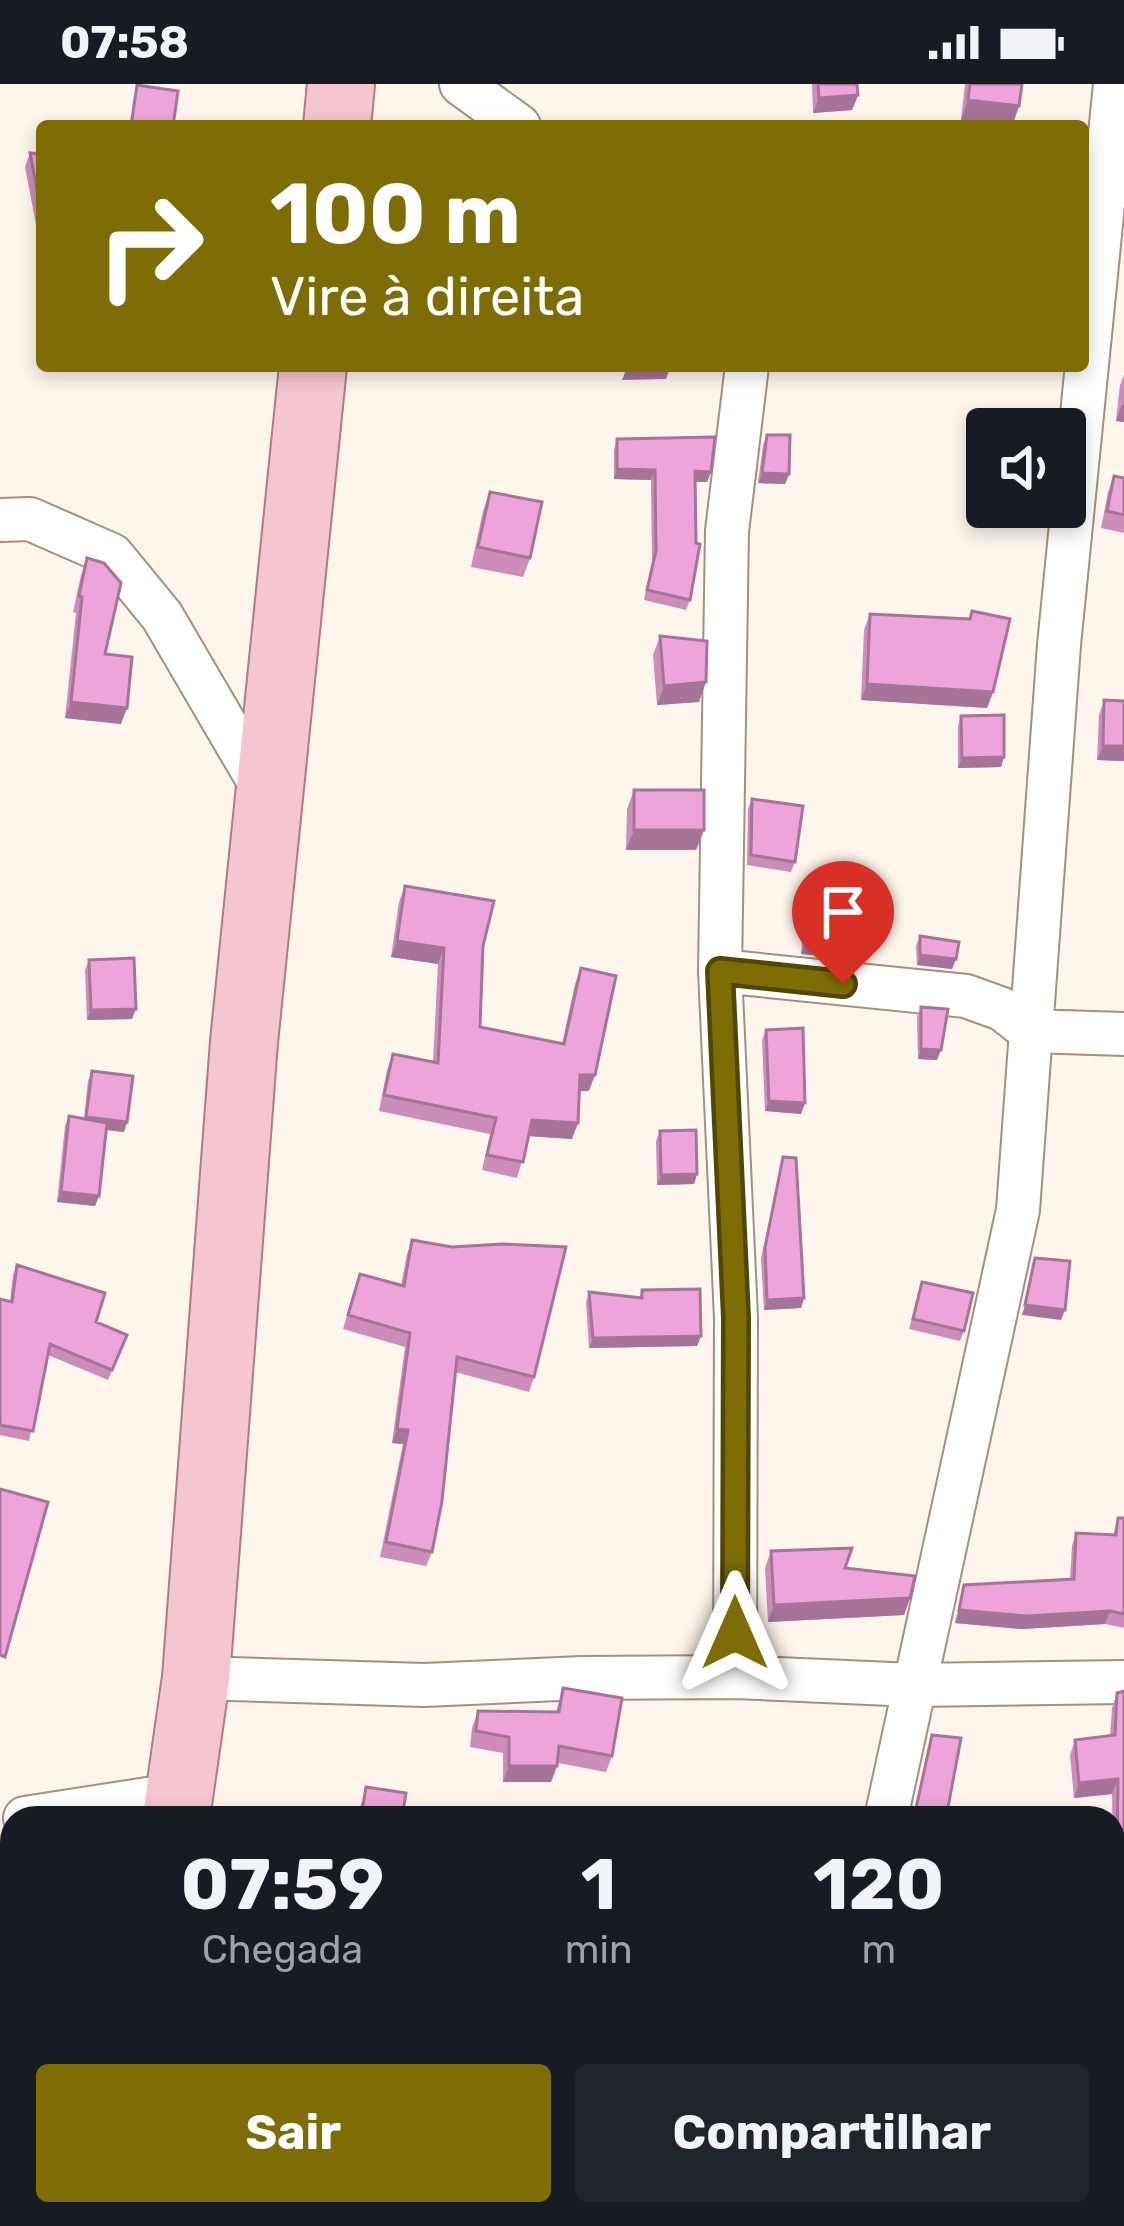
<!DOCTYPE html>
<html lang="pt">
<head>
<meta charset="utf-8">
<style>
	:root { --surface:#171b24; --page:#20242c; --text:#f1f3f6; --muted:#9ea1a6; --accent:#7e6c05 }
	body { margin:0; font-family:Rubik,sans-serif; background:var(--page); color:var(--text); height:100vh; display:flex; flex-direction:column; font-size:45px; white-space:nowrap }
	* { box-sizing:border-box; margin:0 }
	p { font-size:39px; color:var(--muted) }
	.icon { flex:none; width:66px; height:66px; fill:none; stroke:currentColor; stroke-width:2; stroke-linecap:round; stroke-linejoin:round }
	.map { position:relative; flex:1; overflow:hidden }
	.panel { position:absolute; left:0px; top:1722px; width:1125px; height:420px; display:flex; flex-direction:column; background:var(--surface); border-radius:36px 36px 0 0; box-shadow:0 6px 18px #0003 }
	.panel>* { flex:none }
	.banner { position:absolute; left:36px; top:36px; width:1053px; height:252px; border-radius:12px; box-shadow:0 6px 18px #0003; background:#7e6c05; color:#fff; overflow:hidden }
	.tools { position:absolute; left:966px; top:324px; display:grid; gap:24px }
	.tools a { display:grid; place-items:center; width:120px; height:120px; border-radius:12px; background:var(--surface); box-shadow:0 6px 18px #0003; font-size:60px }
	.pin { position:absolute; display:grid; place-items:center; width:102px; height:102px; color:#fff; margin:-123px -51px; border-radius:50% 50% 50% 0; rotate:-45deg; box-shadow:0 0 12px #0007 }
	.pin .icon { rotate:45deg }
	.me { position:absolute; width:132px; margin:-66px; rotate:0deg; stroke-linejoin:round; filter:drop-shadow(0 0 9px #0008) }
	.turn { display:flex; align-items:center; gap:42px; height:252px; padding:0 36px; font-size:54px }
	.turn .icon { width:156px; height:156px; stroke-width:2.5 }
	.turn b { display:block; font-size:84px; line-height:102px }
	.eta { display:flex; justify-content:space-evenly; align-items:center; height:204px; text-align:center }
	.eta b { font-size:72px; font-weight:700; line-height:84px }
	.primary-button { display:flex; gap:24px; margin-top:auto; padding:24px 36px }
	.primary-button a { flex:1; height:138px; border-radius:12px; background:var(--accent); color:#fff; font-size:48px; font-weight:700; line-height:138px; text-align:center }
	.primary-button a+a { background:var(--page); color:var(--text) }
	.status { display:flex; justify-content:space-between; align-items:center; height:84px; padding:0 60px; background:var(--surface); direction:ltr }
	.status svg { height:33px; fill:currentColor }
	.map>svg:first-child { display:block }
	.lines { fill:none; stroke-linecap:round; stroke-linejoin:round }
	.street-casing { stroke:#a4907d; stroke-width:46 }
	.primary-casing { stroke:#b17a84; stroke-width:70 }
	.street { stroke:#fff; stroke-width:42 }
	.primary { stroke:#f5c6d1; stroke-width:66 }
	.wall { fill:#cc8dbb }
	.shaded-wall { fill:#a67399 }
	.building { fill:#eda4da; stroke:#a67399; stroke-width:3 }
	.route-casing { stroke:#524603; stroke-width:30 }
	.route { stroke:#7e6c05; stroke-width:21 }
</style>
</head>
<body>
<div class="status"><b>07:58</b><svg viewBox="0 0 49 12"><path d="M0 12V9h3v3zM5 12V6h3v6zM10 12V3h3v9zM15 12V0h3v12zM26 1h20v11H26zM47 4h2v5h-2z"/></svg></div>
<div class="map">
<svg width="1124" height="2142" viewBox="0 0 1124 2142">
	<rect width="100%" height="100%" fill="#fef5ed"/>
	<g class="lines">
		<defs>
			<path id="street" d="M461,0L519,42
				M0,436L30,435L112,471L162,532L269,715
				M720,887L966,912L1002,925L1030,947L1124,950
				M735,1593L736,1234L720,887L727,447L747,282
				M196,1594L424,1601L582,1594L735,1593L913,1601L1124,1598
				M25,1734L180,1710
				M886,1734L1018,1126L1059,561L1115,0
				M891,2130L913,2142
				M791,2142L796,2130"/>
			<path id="primary" d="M337,42L341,0
				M176,1734L196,1594L244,958L313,282
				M131,2142L132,2130"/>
		</defs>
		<use href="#street" class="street-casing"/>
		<use href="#primary" class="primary-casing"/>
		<use href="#street" class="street"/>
		<use href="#primary" class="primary"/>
	</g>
	<path class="wall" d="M812,0H857L858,11L852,26L813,29Z
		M965,0H1022L1019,22L1012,42L961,36Z
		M30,69L42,70V172L25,83Z
		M1124,291V338L1116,337L1120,301Z
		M767,351L789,390L785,400L758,399L763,361Z
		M617,355L711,388L707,398H695L690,516L686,526L644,516L652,477L651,396L614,395V366Z
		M1114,392L1124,394V449L1101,444L1108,408Z
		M490,408L530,474L523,493L471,483L483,427Z
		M87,474L105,570L121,640L65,634L76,529L73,528L81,491Z
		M972,527L993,608L987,624L861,616L864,546L870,530L969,535Z
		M660,552L699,618L657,621L653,571Z
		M1104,616L1124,617V677L1097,676L1099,631Z
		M961,632L1004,673L1001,683L958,684V642Z
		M634,706L704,746L696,766H626L627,725Z
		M752,715L795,778L791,788L747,781L748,725Z
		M405,802L483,862L480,943L562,960L575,900L581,884L589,1007H579L572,1055L529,1052L517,1094L482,1086L490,1050L379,1027L387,986L393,970L433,978L438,880L391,873L399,818Z
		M807,835L852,875L801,870L803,845Z
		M920,852L956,875L952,885L917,881L916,862Z
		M89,876L132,935L87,936L85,886Z
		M921,923L937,976L918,975L917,933Z
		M766,946L805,1019L801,1030L765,1027L762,956Z
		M92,987L127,1038L124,1048L106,1046L99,1112L95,1122L57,1118L65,1042L69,1032L84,1035L88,997Z
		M660,1047L697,1090L694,1100L657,1101L656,1057Z
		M783,1073L804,1214L801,1224L764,1226L761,1174Z
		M412,1156L534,1293L529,1308L455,1288L432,1468L426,1482L380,1473L403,1360L392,1359L405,1263L343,1245L360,1190L401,1202L407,1170Z
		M17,1181L96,1238L127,1251L108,1296L48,1271L29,1357L0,1351V1215L10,1218L13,1191Z
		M922,1198L964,1247L960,1257L909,1245Z
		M642,1206L701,1252L697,1262L589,1264L586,1218L589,1208L639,1214Z
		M1118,1434H1124V1544L1105,1540L1022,1545L955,1539L964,1501L1070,1495L1072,1462L1076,1449L1113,1451Z
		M771,1467L845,1484L910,1514L904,1531L768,1538L765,1484Z
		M563,1604L612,1672L606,1688L558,1679L551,1698H503V1669L470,1663L472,1644L478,1627L556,1628Z
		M1117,1609L1124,1784H1113L1112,1710L1074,1714L1070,1671L1075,1656L1110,1652L1112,1624Z
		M366,1703L402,1734H357Z
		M0,2088L4,2098L12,2101V2130H45L41,2142L0,2136Z"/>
	<path class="shaded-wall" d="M858,11L852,26L813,29L819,14Z
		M968,16L1019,22L1012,42L961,36Z
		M670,284L666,295L622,296L626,286Z
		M1122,320L1124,321V338L1116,337Z
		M617,385L655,386L651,396L614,395Z
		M695,387L711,388L707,398H691Z
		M762,389L789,390L785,400L758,399Z
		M706,598L699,618L657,621L664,602Z
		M867,600L993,608L987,624L861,616Z
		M71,618L127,624L121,640L65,634Z
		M1103,662H1124V677L1097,676Z
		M1004,673L1001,683L958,684L962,674Z
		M634,746H704L696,766H626Z
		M397,857L444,864L438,880L391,873Z
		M805,860L856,865L852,875L801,870Z
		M920,871L956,875L952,885L917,881Z
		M136,925L132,935L87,936L91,926Z
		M921,965L941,966L937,976L918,975Z
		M580,991H595L589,1007H574Z
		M769,1017L805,1019L801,1030L765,1027Z
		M86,1033L127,1038L124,1048L83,1043Z
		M532,1036L578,1039L572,1055L526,1052Z
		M697,1090L694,1100L657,1101L661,1091Z
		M61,1108L99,1112L95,1122L57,1118Z
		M804,1214L801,1224L764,1226L767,1216Z
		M1025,1221L1065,1226L1061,1236L1022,1231Z
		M701,1252L697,1262L589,1264L593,1254Z
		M397,1345L408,1346L403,1360L392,1359Z
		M910,1514L904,1531L768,1538L774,1521Z
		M959,1526L1110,1527L1105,1540L1022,1545L955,1539Z
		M509,1682H557L551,1698H503Z
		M1118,1695L1112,1710L1074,1714L1079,1699Z
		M1117,1768L1124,1769V1784H1113Z"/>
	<path class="building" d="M818,0H857L858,11L819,14Z
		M970,0H1022L1019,22L968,16Z
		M137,1L178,7L173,42H131Z
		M30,69L42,70V132Z
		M626,282H670V284L626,286Z
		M767,351H790L789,390L762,389Z
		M715,353L711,388L695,387L696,459L700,460L690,516L647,506L656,467L655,386L617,385V355Z
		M1114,392L1124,394V431L1107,427Z
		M490,408L542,418L530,474L478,463Z
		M87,474L104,479L121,499L105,570L132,573L127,624L71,618L82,513L79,512Z
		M972,527L1010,535L993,608L867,600L870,530L970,535Z
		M660,552L707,557L706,598L664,602Z
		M1104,616L1124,617V662H1103Z
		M1004,631V673L962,674L961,632Z
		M634,706H704V746H634Z
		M752,715L803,722L795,778L751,771Z
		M405,802L494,817L483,862L480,943L564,960L581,884L616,892L595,991H580L578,1039L532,1036L523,1078L487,1071L496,1034L384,1011L393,970L438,979L444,864L397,857Z
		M807,835L858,839L856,865L805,860Z
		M920,852L959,858L956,875L920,871Z
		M134,874L136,925L91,926L89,876Z
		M921,923L948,925L941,966L921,965Z
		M803,944L805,1019L769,1017L766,946Z
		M92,987L133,992L127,1038L86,1033Z
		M69,1032L107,1039L99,1112L61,1108Z
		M696,1046L697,1090L661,1091L660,1047Z
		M783,1073L796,1074L804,1214L767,1216L765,1164Z
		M412,1156L452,1163L502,1160L566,1163L534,1293L457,1273L442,1417L432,1468L386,1458L408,1346L397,1345L410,1249L348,1231L360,1190L404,1202Z
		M1035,1174L1070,1177L1065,1226L1025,1221Z
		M17,1181L105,1209L96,1238L127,1251L112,1286L50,1260L33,1347L0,1341V1215L12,1218Z
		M922,1198L973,1209L964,1247L913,1235Z
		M700,1205L701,1252L593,1254L589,1208L642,1214V1206Z
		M0,1405L48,1418L5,1573L0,1571Z
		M1118,1434H1124V1530L1110,1527L1027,1532L959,1526L964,1501L1074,1495L1076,1449L1116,1451Z
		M852,1464L845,1484L915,1492L910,1514L774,1521L771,1467Z
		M563,1604L622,1614L612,1672L559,1662L557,1682H509V1653L476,1647L478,1627L559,1628Z
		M1124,1607V1769L1117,1768L1118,1695L1079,1699L1075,1656L1115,1651L1117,1609Z
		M932,1651L961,1654L946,1734H911L915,1729Z
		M366,1703L406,1709L402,1734H361Z
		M639,1726L711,1728V1734H639Z
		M0,1927L12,1932L0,1966Z
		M0,2088L5,2089L4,2098L12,2101V2126L0,2124Z
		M313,2130H358L355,2142H310Z
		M553,2130H562L597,2142H547Z"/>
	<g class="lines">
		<defs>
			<path id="route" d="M735,1549L736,1234L720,887L843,900"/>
		</defs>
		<use href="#route" class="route-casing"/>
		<use href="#route" class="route"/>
	</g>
</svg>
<div class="tools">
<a><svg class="icon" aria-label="sound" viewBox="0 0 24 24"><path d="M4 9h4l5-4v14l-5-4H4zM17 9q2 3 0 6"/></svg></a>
</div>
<div class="pin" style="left:843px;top:900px;background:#d93025"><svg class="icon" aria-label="arrive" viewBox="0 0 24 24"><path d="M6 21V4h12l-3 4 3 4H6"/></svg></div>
<svg class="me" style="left:735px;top:1549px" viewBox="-20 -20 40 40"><path d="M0-17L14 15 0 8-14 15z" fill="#7e6c05" stroke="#fff" stroke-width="4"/></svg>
<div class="banner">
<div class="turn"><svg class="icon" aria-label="right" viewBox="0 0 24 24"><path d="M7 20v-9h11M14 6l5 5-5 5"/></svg><div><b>100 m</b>Vire à direita</div></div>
</div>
<section class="panel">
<div class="eta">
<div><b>07:59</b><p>Chegada</p></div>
<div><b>1</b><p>min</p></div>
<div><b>120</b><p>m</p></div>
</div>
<div class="primary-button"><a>Sair</a><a>Compartilhar</a></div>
</section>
</div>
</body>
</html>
